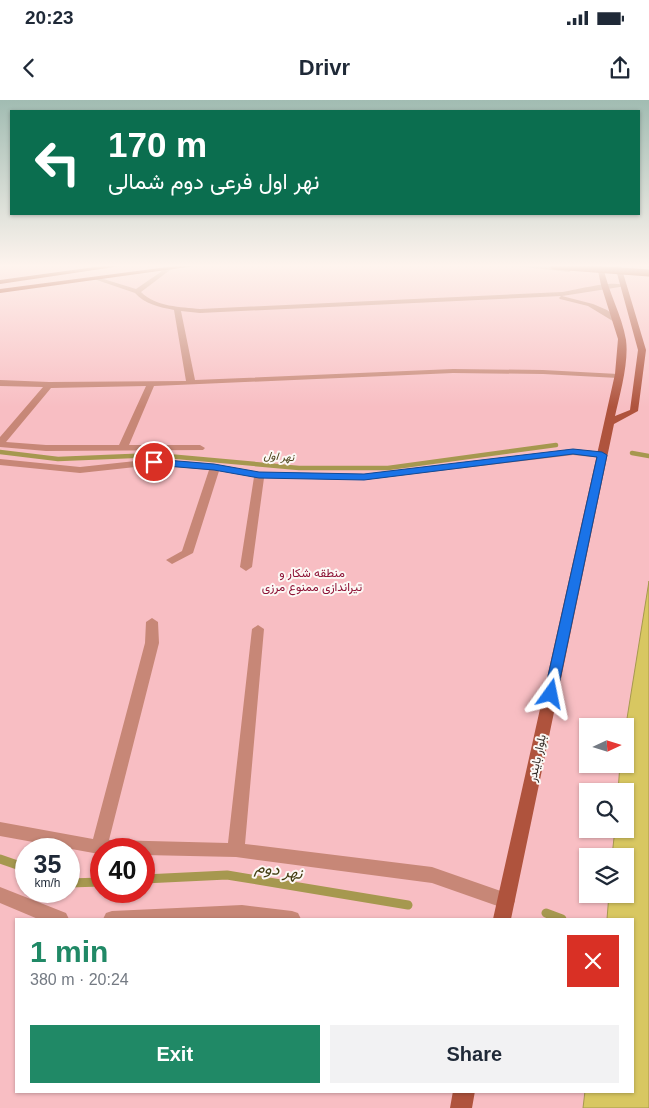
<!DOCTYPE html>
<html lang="en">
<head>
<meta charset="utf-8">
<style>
	:root { --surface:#fff; --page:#f2f2f3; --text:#1f2937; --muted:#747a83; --accent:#208966 }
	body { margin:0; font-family:Helvetica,Vazirmatn,sans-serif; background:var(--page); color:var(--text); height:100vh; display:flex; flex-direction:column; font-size:19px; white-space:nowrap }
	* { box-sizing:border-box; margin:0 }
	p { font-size:16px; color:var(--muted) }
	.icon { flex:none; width:28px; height:28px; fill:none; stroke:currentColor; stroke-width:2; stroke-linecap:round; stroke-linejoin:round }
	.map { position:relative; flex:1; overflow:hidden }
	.details { position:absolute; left:15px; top:818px; width:619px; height:175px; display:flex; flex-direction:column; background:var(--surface); border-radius:0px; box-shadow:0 1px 4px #0004 }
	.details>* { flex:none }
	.hud { position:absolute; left:10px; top:10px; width:630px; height:105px; border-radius:0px; box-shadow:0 1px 4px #0004; background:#0b6e4f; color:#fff; overflow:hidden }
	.needle { width:32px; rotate:86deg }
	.fabs { position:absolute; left:579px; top:618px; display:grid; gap:10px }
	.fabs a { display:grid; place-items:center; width:55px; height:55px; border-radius:0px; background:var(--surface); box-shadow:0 1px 4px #0004; font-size:25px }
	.speed { position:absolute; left:15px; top:738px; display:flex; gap:10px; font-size:25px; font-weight:700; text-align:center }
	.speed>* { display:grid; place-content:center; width:65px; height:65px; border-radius:50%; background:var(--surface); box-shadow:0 1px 4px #0004; line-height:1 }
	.speed small { font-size:12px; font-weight:400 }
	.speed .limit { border:8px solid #d22; background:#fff; color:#111 }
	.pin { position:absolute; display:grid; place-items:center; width:42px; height:42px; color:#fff; margin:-21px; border:2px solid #fff; border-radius:50%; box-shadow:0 1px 5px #0007 }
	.me { position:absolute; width:55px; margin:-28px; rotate:12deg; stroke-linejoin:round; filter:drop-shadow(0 0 4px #0008) }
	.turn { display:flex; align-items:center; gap:18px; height:105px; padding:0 15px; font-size:22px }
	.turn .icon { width:65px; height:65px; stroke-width:2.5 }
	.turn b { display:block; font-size:35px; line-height:42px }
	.round { display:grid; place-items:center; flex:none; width:52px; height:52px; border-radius:0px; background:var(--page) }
	.headline { display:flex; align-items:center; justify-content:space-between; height:85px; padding:0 15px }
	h1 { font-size:30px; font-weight:800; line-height:38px; color:var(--accent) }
	.primary-button { display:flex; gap:10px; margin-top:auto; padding:10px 15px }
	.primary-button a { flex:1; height:58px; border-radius:0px; background:var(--accent); color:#fff; font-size:20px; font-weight:800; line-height:58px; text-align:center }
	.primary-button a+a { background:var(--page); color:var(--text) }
	.status { display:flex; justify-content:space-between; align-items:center; height:35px; padding:0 25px; background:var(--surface); direction:ltr }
	.status svg { height:14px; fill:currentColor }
	header { display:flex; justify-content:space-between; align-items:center; height:65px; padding:0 15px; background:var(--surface); font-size:22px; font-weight:800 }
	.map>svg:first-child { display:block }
	.green { fill:#f8bec3; fill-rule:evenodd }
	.water { fill:#d8c761; stroke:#a6984f }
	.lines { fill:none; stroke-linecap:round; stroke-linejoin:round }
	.stream-far1 { stroke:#a6984f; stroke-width:4.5 }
	.stream { stroke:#a6984f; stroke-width:9 }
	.street { fill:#c78777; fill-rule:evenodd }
	.secondary { fill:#af533d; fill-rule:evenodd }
	.primary { fill:#9a2606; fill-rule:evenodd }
	.primary-bridge { stroke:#9a2606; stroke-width:7 }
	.route { fill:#1a73e8; stroke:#114b97 }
	.labels { text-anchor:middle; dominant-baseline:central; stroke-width:4; stroke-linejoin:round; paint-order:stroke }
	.far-water-label { font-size:11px; font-style:italic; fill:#433c10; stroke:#fcf8f5 }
	.park-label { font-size:12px; fill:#8d1235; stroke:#fcf8f5 }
	.street-label { font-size:12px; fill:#332b26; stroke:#fcf8f5 }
	.near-water-label { font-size:16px; font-style:italic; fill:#433c10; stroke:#fcf8f5 }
</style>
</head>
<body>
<div class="status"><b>20:23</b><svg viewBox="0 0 49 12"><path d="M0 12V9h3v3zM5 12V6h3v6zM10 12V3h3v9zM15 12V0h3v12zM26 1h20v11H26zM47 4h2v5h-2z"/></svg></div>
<header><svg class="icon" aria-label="back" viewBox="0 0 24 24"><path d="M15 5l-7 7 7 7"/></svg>Drivr<svg class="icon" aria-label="share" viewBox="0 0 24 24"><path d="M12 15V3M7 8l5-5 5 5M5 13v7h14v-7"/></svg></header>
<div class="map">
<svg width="649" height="1008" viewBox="0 0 649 1008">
	<rect width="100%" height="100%" fill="#fde7d9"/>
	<path class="green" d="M0,166H649V1008H0ZM588,626H625V664H588ZM588,691H625V729H588ZM26,749H69V791H26ZM101,749H144V791H101ZM588,756H625V794H588ZM16,819H632V991H16Z"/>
	<path class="water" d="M649,481V1008H583L585,991H632V819H607L609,794H625V756H612L615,729H625V691H618L620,664H625V631Z"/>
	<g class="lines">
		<path class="stream-far1" d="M0,352L58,359L156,355L299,368H388L556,345
			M632,353L649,356"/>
		<path class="stream" d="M0,759L26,768
			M144,779L227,775L408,805
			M69,783L101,782
			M546,813L562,819"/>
		<path class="street" d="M516,166H547L572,170L569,172Z
			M168,167L170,168V170L141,192C156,207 181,207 200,209L562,192C576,190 615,179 626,186L562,196L593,204L607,210L619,219L620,221L616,223L588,206L560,199L559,198L561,196L200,213L181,211L195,280L453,269L543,270L618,274L622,276L618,278L543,274L453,273L154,286L129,345H200L205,348L203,350L46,351L0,347V337L43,287L0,286V280L49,282L186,281L174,210C159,207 145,204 135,193L94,179L97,177L136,189ZM146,286L119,345H46L6,342L51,288Z
			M573,349L602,352L607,355L602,358L573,355L364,380L264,378L252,467L246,471L240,467L254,377L219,371L193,453L172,464L166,460L182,451L209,370L154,365L80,373L0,365V359L80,367L154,359L215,364L259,372L364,374Z
			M152,518L158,522L159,543L109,740L228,743L252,529L258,525L264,529L245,744L432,767L512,795L515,801L512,807L506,809L432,783L236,757L144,755V749H101V754H99L0,736V722L93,739L145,543L146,522Z
			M0,787L66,813L69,819H38L0,803Z
			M242,805L292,811L298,813L301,819H103L106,813L112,811Z"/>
		<path class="secondary" d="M597,166H603C608,192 622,215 626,240C629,262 620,294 615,316L630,310L638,250L615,166H621L646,250L638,311L614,324L511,819H493L615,274L618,239L601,185Z
			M453,991H475L472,1008H450Z"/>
		<path class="primary" d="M102,166H121L0,184V180Z
			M175,166H195L0,193V189Z"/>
		<path class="primary-bridge" d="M554,166L649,173"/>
	</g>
	<linearGradient id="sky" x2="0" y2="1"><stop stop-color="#a1bcb2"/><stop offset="0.54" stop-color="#fef4ee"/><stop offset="1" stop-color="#fef4ee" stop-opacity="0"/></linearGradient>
	<rect width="649" height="307" fill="url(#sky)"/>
	<path class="route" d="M573,349L602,352L607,355L557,594L555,598H546L544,594L597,357L573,354L364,380L259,378L214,370L154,365L149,362L154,359L214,364L259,372L364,374Z"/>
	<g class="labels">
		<g class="far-water-label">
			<text transform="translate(279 356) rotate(5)">نهر اول</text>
		</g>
		<g class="park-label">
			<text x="312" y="473">منطقه شکار و<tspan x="312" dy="14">تیراندازی ممنوع مرزی</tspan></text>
		</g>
		<g class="street-label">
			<text transform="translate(537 658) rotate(-78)">بلوار بایندر</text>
		</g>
		<g class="near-water-label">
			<text transform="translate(279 770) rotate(9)">نهر دوم</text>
		</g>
	</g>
</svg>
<div class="fabs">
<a><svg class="needle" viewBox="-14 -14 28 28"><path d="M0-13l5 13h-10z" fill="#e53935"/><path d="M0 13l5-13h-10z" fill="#747a83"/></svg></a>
<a><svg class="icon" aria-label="search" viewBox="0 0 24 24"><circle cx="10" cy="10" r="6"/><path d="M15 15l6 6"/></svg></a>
<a><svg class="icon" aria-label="layers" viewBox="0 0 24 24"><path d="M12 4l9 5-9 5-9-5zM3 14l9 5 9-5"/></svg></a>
</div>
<div class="speed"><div>35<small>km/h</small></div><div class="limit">40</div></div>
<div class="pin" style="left:154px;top:362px;background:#d93025"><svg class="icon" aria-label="arrive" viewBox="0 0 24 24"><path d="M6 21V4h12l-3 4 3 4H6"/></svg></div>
<svg class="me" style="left:551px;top:594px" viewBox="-20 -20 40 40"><path d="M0-17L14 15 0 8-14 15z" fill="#1a73e8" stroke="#fff" stroke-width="4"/></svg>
<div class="hud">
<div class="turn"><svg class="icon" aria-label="left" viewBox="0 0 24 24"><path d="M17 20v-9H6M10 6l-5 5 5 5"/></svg><div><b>170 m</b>نهر اول فرعی دوم شمالی</div></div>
</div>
<section class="details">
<div class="headline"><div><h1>1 min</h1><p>380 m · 20:24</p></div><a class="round" style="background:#d93025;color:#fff"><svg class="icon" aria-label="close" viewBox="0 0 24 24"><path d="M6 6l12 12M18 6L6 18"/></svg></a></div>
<div class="primary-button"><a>Exit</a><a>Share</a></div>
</section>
</div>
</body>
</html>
